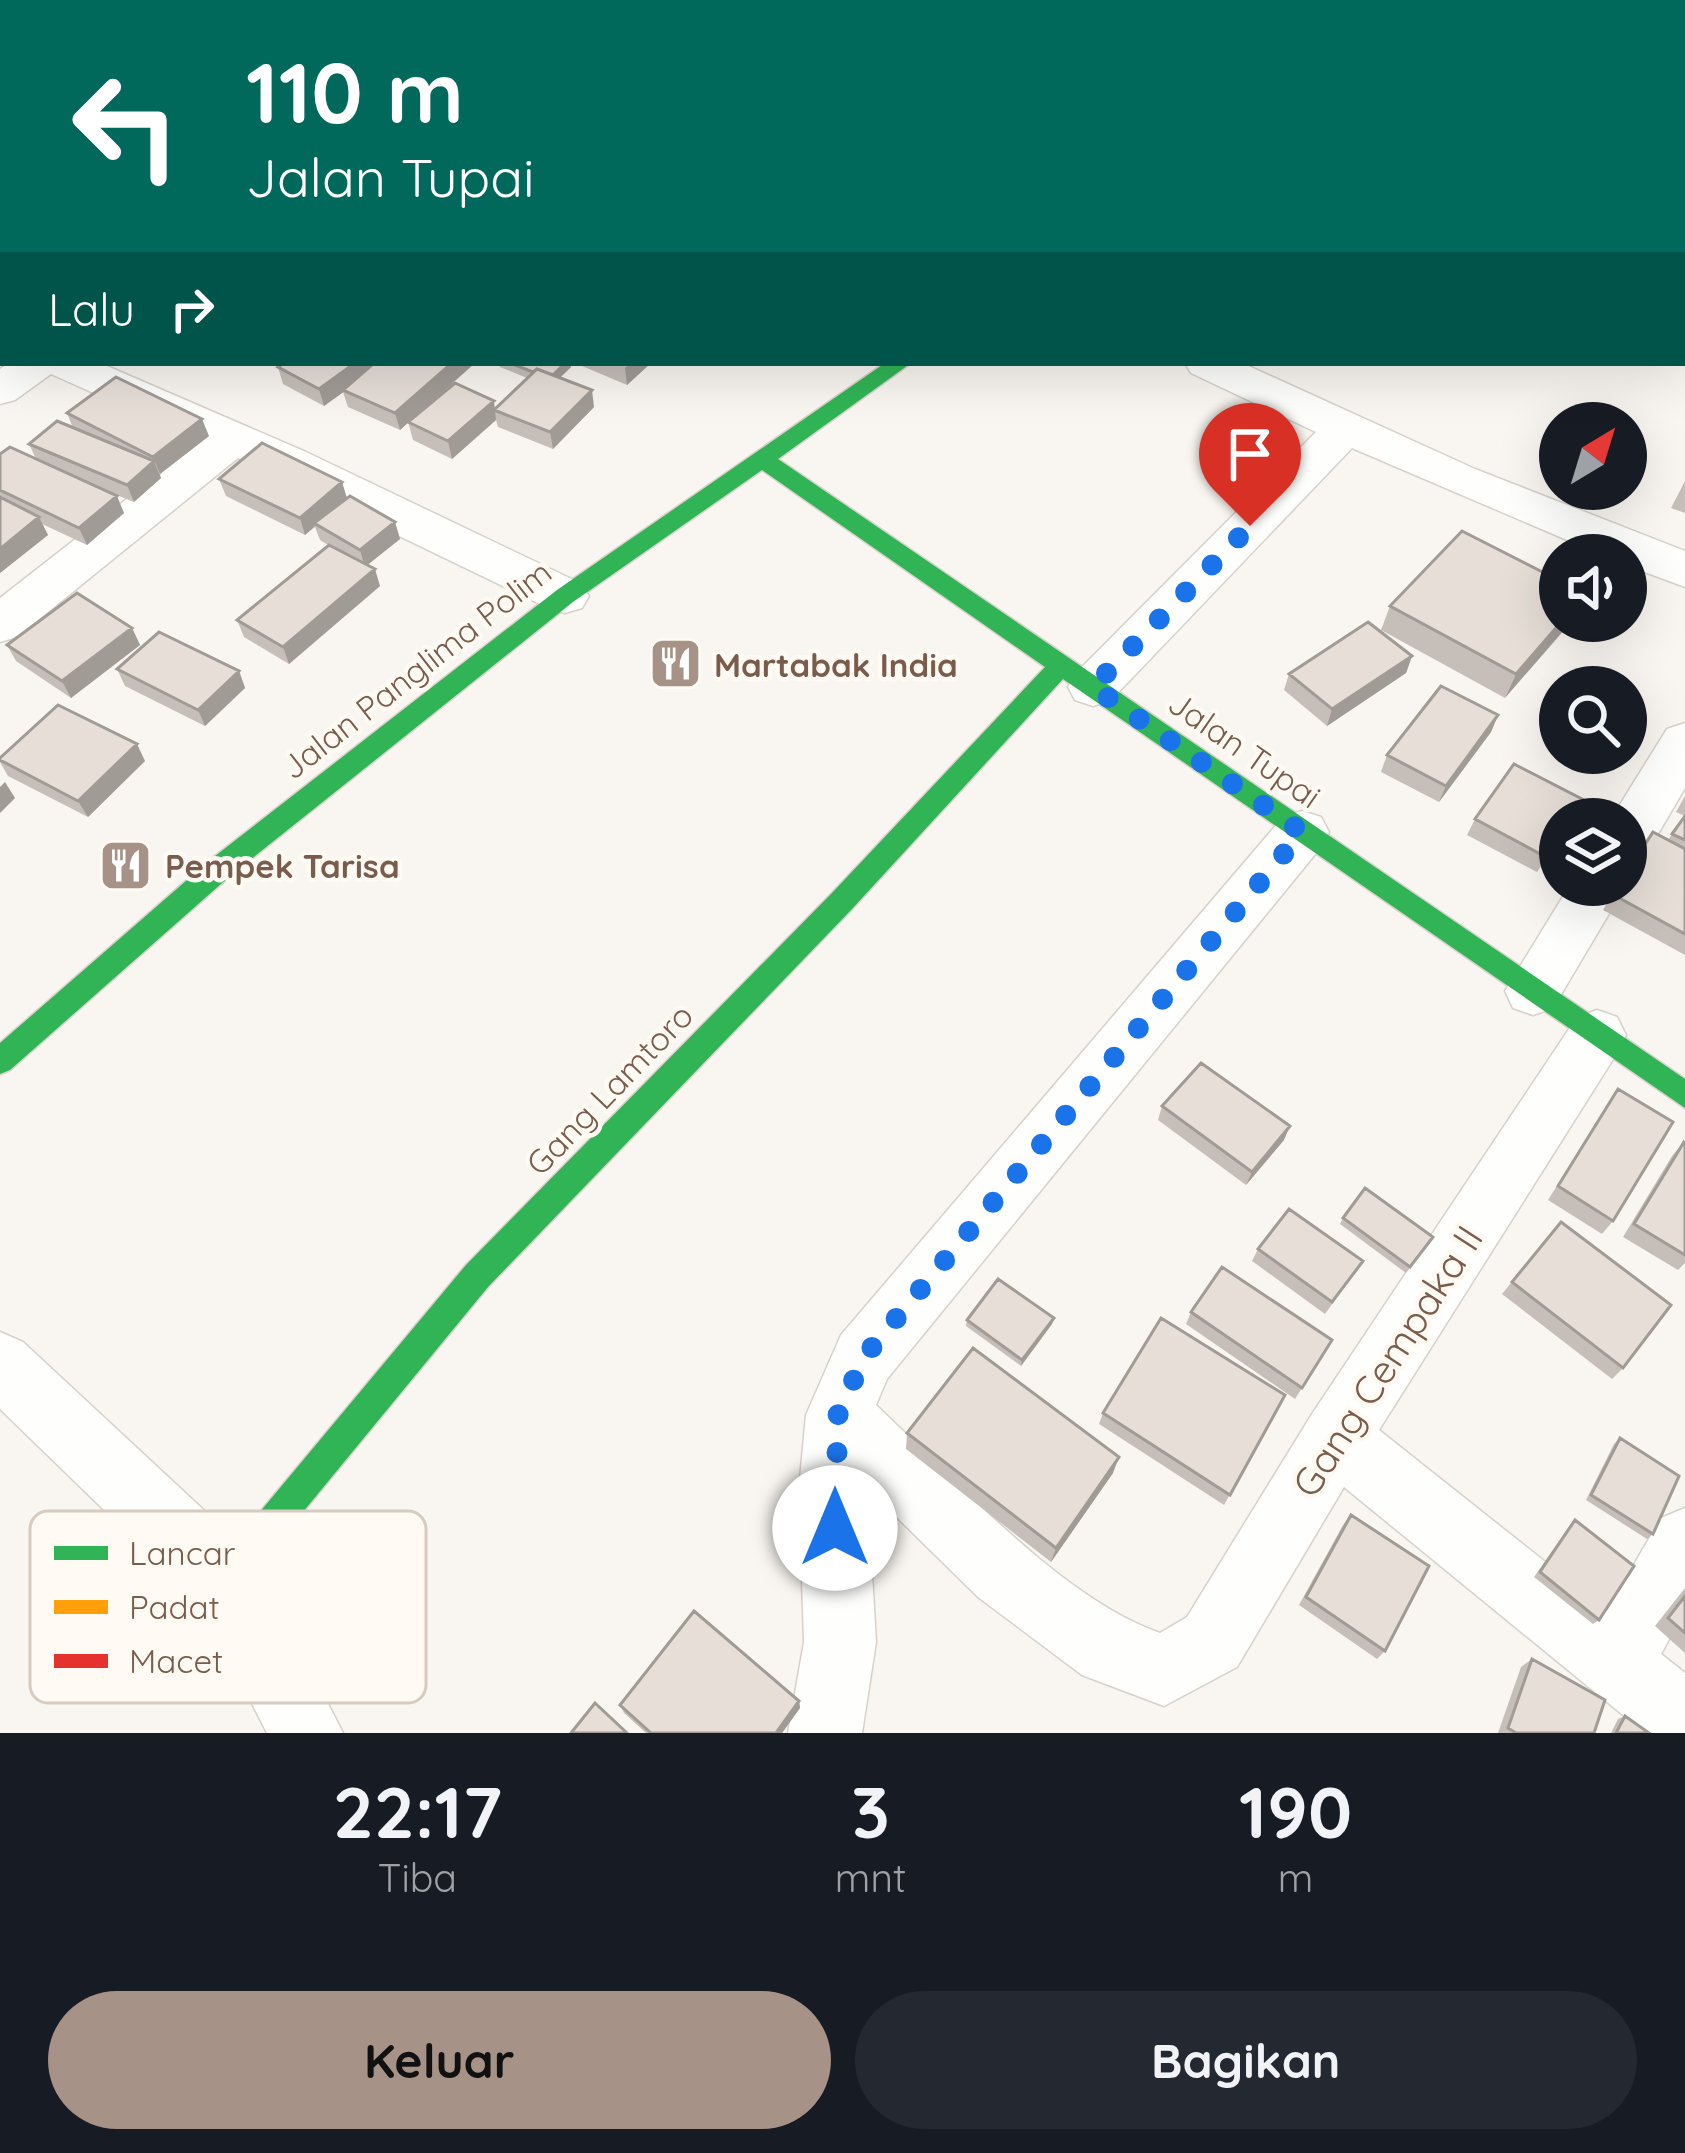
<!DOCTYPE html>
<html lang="id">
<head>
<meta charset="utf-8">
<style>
	:root { --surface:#171b24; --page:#242831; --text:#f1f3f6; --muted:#9ea1a6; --accent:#a69286 }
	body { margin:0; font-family:Quicksand,sans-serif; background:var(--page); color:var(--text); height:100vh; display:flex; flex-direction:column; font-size:45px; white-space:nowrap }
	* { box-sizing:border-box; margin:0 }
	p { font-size:39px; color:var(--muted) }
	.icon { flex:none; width:66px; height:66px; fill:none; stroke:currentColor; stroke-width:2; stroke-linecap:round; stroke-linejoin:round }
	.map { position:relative; height:1733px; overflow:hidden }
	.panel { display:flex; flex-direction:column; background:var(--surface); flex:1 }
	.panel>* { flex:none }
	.banner { position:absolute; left:0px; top:0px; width:1686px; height:366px; box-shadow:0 12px 48px #0002; background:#00695c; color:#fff; overflow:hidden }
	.needle { width:78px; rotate:38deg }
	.buttons { position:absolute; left:1539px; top:402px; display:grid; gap:24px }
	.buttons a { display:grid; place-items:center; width:108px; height:108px; border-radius:50%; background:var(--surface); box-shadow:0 12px 48px #0002; font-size:60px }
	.pin { position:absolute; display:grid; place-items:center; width:102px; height:102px; color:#fff; margin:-123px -51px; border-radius:50% 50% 50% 0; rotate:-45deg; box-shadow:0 0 12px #0007 }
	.pin .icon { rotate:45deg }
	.me { position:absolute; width:132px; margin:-66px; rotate:0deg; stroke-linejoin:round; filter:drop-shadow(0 0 9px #0008) }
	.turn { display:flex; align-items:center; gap:42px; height:252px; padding:0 48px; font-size:54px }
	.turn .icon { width:156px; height:156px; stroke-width:2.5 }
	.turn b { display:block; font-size:84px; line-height:102px }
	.then { display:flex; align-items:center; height:114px; padding:0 48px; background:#0003; gap:24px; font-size:45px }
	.eta { display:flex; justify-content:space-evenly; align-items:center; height:204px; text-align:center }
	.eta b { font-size:72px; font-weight:700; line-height:84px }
	.button { display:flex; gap:24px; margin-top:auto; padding:24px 48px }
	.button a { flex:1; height:138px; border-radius:72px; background:var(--accent); color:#111; font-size:48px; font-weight:700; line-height:138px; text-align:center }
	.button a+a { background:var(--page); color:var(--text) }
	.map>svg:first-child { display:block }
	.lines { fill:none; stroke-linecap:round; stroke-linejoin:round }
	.lane-casing { stroke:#d7d1cb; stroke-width:3 }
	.street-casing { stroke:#d7d1cb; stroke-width:3 }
	.fast-casing { stroke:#d9d2cb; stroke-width:3 }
	.slow-casing { stroke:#d9d2cb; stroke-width:3 }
	.jam-casing { stroke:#d9d2cb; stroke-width:3 }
	.lane { fill:#fefefd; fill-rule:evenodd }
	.street { fill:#fefefd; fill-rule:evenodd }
	.fast { fill:#30b455; fill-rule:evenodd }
	.slow { fill:#ff9f0a; fill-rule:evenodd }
	.jam { fill:#e5322d; fill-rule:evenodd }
	.wall { fill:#c6bfb9 }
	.shaded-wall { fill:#a19b96 }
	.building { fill:#e6ded7; stroke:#a19b96; stroke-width:3 }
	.route { stroke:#1a73e8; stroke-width:21; stroke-dasharray:0 37.8 }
	.labels { text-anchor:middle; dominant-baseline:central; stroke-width:9; stroke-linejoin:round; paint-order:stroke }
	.poi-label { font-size:33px; font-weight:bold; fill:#7a5c4d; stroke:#fffaf3; text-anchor:start }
	.street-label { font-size:33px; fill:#7a5c4d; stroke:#fffaf3 }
	.near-street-label { font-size:39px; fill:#7a5c4d; stroke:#fffaf3 }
	.key { fill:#fffaf3; stroke:#d7cbc1; stroke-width:3 }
	.key-label { font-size:33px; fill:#7a5c4d }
</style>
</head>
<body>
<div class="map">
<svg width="1685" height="1733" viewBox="0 0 1685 1733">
	<rect width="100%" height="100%" fill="#f9f5f0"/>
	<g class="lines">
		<defs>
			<path id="lane" d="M78,0H114L116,3H76Z"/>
			<path id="street" d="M204,0H242L244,3H206Z
				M1683,151L1685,152V176L1683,175Z
				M1683,238H1685V262H1683Z
				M1683,300H1685V327H1683Z
				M9,363H100L306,452L582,584L589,596L582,608L565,613L548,608L238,458L17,637L0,642V598L201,441L51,374L15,400L0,404V369Z
				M1185,363H1242L1475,469L1685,551V587L1626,565V555H1602L1352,448L1111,700L1093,706L1075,700L1068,687L1075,674L1316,432L1191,373Z
				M1685,723V788L1645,856L1626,862V819H1611L1667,729Z
				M1302,811L1321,817L1329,832L1321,847L887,1379L876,1405C954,1478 1060,1598 1160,1633L1187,1617L1312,1414L1577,1017L1597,1010L1617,1017L1626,1035L1617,1053L1379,1430L1607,1611L1661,1518L1685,1508V1610L1661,1654L1685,1673V1733H1645L1344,1487L1237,1667L1164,1706L1082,1675L978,1597L867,1488L876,1642L862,1733H788L804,1642L799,1489L806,1415L841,1335L1283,817Z
				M1570,885H1626L1553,1008L1533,1015L1513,1008L1505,991Z
				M0,1332L23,1342L251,1554L343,1733H267L201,1604L0,1409Z"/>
			<path id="fast" d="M885,363H911L778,459L1685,1079V1108L1063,679L852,909L488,1287L238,1591L226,1596L214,1591L209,1579L214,1567L466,1265L832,893L1045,667L762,470L573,602L230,876L10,1070L0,1074V1043L210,860L557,590Z"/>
			<path id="slow" d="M1348,0H1368L1346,3Z"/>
			<path id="jam" d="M1458,0H1483L1485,3H1460Z
				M1683,63H1685V74H1683Z"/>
		</defs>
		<use href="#lane" class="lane-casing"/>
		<use href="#street" class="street-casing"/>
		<use href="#fast" class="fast-casing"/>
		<use href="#slow" class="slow-casing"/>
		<use href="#jam" class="jam-casing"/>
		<use href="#lane" class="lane"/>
		<use href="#street" class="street"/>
		<use href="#fast" class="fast"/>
		<use href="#slow" class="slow"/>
		<use href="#jam" class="jam"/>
	</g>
	<path class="wall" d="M0,0H79L73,3H3V34L0,32Z
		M340,0H413L408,3H348Z
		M284,363H475L408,422L496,409L527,378L500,367L499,363H570L571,367L560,378L594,407L553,449L498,427L496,420L452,459L413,440L408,422L400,430L348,407L343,392L324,406L283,384L278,367Z
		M575,363H651L627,385Z
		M67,413L209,436L160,474L161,478L134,502L87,483L124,513L87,545L42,524L48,535L0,573V454L36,459L29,444L73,428Z
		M219,479L342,482L347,498L395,522L400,539L367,565L380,586L289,664L244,637L237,620L328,545L320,540L315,527L305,535L226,496Z
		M1685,481V513L1671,508Z
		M1560,581L1505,698L1381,630L1390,606Z
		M132,628L140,645L71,698L16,661L7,645Z
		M1412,656L1406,673L1327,726L1284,690L1289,674Z
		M117,669L239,671L245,688L205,726L125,686Z
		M1498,715L1491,732L1439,802L1381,772L1387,755Z
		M0,758L145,761L88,817L8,776L0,762Z
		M1685,796V955L1603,910L1618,885L1668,840L1685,816L1676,812Z
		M1584,800L1574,819H1560V839L1537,872L1467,835L1475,819Z
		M1618,1089L1613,1221L1602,1234L1548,1200Z
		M1162,1106L1284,1140L1246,1185L1158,1120Z
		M1684,1142L1685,1263L1678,1270L1623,1237L1672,1156Z
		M1343,1218L1433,1237L1406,1273L1340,1224Z
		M1561,1222L1623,1368L1612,1379L1502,1294Z
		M1258,1249L1363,1261L1325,1314L1252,1261Z
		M1191,1312L1332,1340L1295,1399L1186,1324Z
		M1054,1318L1052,1324L1021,1366L966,1326L967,1320Z
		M1285,1395L1224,1505L1099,1424L1103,1413Z
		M907,1433L1113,1473L1051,1562L906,1449Z
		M1620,1438L1653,1534L1647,1539L1586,1500L1614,1444Z
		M1351,1515L1385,1651L1377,1659L1299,1605L1343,1525Z
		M1575,1520L1599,1620L1593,1624L1534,1577L1570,1525Z
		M1685,1588V1653L1655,1626Z
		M1532,1659L1594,1733H1498L1521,1667Z
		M799,1701L800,1708L782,1733H646L624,1713L620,1705Z
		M1625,1716L1649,1733H1611L1618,1719Z"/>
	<path class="shaded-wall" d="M42,0H79L73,3H44Z
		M383,0H413L408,3H384Z
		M739,0H779L774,3H735Z
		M355,363H384L324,406L319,389Z
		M452,363H475L400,430L395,413Z
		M565,363H570L571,367L550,387L549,378Z
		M630,363H651L627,385L625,368Z
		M592,390L594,407L553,449L550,432Z
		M494,401L496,420L452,459L448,441Z
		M202,419L209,436L160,474L153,457Z
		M154,461L161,478L134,502L127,485Z
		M342,482L347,499L314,523L315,526L305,535L300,518Z
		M117,496L124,513L87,545L79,528Z
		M39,517L48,535L0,573V549Z
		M395,522L400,539L365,567L360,550Z
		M375,569L380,586L289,664L283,647Z
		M1562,621H1572L1505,698L1516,674Z
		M132,628L140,645L71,698L62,681Z
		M1412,656L1406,673L1327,726L1332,709Z
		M239,671L245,688L205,726L198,710Z
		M1498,715L1491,732L1439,802L1446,786Z
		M137,744L145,761L88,817L78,801Z
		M5,782L15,798L0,813V787Z
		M1290,1126L1284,1140L1246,1185L1252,1172Z
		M1054,1318L1052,1324L1021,1366L1022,1360Z
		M1119,1457L1113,1473L1051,1562L1056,1548Z
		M799,1701L800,1708L782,1733H776Z"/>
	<path class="building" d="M0,0H32L40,3H3V19L0,18Z
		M515,0H581L577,3H510Z
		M657,0H739L735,3H652Z
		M932,0H997L994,3H928Z
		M1015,0H1042L1050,3H1011Z
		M0,224L3,225V259L0,261Z
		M284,363H355L319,389L278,367Z
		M374,363H452L395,413L343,390Z
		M510,363H565L553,375L537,369L533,372Z
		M537,369L592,390L550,432L494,410Z
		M116,377L202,419L153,457L67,413Z
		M455,383L494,401L448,441L408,422Z
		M57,421L154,461L127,485L29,444Z
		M262,443L342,482L300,518L219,479Z
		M1626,445L1641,451L1626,477Z
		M10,447L117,496L79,528L0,490V454Z
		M350,496L395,522L360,550L314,523Z
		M0,497L39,517L0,549Z
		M1462,531L1560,581V621H1562L1516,674L1390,606Z
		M329,545L375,569L283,647L237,620Z
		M77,593L132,628L62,681L7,645Z
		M1368,622L1412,656L1332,709L1289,674Z
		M159,632L239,671L198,710L117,669Z
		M1441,686L1498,715L1446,786L1387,755Z
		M58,705L137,744L78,801L0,760V758Z
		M1514,764L1584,800L1571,819H1560V836L1546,857L1475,819Z
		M1685,816V840L1672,834Z
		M1653,832L1685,849V934L1612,894L1618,885H1626V874Z
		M1201,1063L1290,1126L1252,1172L1162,1106Z
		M1618,1089L1673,1122L1613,1221L1558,1186Z
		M1684,1142L1685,1143V1255L1634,1224Z
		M1365,1188L1433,1237L1410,1267L1343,1218Z
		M1289,1209L1363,1261L1332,1302L1258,1249Z
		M1561,1222L1671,1305L1623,1368L1512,1282Z
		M1222,1267L1332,1340L1302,1388L1191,1312Z
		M998,1279L1054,1318L1022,1360L967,1320Z
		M1161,1318L1285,1395L1230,1495L1103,1413Z
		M973,1348L1119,1457L1056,1548L907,1433Z
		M1620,1438L1679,1476L1653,1534L1591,1495Z
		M1351,1515L1429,1566L1385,1651L1306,1597Z
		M1575,1520L1634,1566L1599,1620L1540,1572Z
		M1685,1596V1633L1668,1618Z
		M694,1611L799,1701L776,1733H651L620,1705Z
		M1532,1659L1605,1700L1594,1733H1516L1508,1728Z
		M595,1703L627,1733H571Z
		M1625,1716L1649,1733H1616Z"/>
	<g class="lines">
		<path class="route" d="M835,1528L838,1415L864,1357L1302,832L1093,687L1250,526"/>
	</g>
	<defs>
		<symbol id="restaurant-square" viewBox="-11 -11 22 22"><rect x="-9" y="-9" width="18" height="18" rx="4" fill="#a69286" stroke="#fffaf3"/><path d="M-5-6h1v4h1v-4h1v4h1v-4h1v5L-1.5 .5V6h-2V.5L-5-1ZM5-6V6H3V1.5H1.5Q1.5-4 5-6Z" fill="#fff"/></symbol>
	</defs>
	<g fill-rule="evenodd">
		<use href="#restaurant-square" x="646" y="634" width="59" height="59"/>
		<use href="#restaurant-square" x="96" y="836" width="59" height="59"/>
	</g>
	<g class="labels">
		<g class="poi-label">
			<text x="714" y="664">Martabak India</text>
			<text x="165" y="865">Pempek Tarisa</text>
		</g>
		<g class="street-label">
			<text transform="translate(416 669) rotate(-38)">Jalan Panglima Polim</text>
			<text transform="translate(1245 749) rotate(35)">Jalan Tupai</text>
			<text transform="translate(609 1089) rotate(-46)">Gang Lamtoro</text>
		</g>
		<g class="near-street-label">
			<text transform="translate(1387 1361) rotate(-57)">Gang Cempaka II</text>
		</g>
	</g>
	<rect x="30" y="1511" width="396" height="192" rx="18" class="key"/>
	<rect x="54" y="1546" width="54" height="14" fill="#30b455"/>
	<rect x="54" y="1600" width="54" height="14" fill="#ff9f0a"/>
	<rect x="54" y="1654" width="54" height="14" fill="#e5322d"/>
	<g class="key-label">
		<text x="129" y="1565">Lancar</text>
		<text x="129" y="1619">Padat</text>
		<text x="129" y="1673">Macet</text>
	</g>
</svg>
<div class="buttons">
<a><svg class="needle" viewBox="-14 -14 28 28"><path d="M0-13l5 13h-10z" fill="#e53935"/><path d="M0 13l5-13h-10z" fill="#9ea1a6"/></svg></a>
<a><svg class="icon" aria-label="sound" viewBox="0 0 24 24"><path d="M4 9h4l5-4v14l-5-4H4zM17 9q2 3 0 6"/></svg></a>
<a><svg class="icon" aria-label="search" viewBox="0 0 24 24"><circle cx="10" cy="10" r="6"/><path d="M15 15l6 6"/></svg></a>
<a><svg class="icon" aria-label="layers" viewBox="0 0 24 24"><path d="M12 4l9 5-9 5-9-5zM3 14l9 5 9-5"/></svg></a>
</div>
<div class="pin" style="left:1250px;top:526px;background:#d93025"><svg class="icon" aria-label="arrive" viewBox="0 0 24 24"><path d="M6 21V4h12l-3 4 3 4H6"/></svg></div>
<svg class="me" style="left:835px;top:1528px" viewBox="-20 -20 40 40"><circle r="19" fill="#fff"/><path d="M0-13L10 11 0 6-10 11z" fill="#1a73e8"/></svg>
<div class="banner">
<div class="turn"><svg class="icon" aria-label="left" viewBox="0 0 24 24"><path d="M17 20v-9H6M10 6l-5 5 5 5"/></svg><div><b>110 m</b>Jalan Tupai</div></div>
<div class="then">Lalu<svg class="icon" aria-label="right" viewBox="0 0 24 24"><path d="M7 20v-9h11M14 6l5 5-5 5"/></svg></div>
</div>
</div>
<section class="panel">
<div class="eta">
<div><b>22:17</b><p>Tiba</p></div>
<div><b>3</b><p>mnt</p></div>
<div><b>190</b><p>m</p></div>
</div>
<div class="button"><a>Keluar</a><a>Bagikan</a></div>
</section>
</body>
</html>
